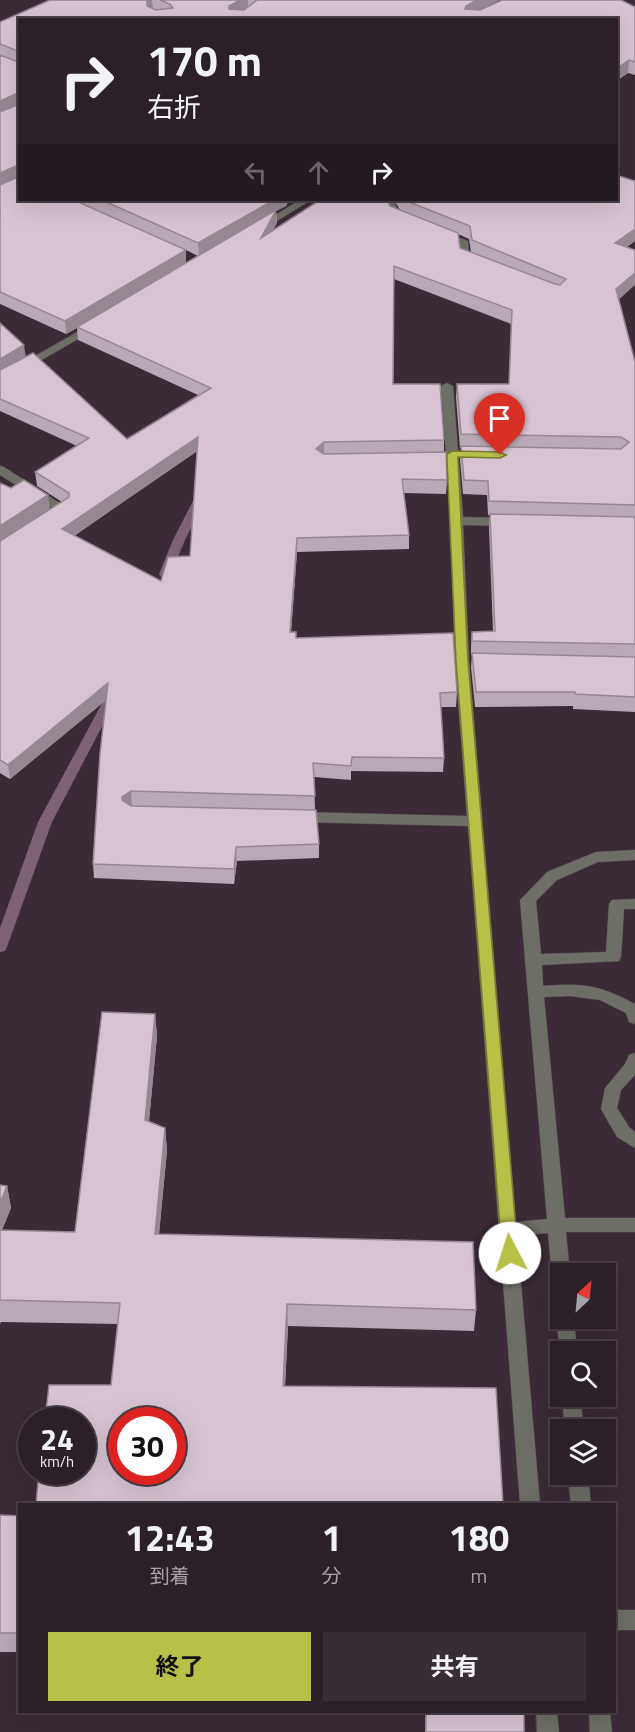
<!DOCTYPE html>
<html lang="ja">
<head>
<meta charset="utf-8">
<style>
	:root { --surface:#2c2028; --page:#382d34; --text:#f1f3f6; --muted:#a6a3a8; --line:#483e45; --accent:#b7c148 }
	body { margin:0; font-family:"Titillium Web","Noto Sans JP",sans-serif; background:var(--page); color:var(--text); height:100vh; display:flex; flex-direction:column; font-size:22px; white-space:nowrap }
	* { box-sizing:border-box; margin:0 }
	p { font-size:20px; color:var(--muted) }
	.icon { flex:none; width:33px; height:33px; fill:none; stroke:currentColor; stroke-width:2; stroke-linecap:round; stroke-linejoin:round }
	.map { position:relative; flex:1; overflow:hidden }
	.panel { position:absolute; left:18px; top:1503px; width:598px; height:210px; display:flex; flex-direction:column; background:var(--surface); border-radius:0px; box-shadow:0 6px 24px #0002,0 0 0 2px var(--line) }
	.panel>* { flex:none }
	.banner { position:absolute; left:18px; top:18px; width:600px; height:183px; border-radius:0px; box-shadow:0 6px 24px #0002,0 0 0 2px var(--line); background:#2c2028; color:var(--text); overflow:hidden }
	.needle { width:39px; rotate:26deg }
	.tools { position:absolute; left:550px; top:1263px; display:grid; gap:12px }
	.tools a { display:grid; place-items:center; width:66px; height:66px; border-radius:0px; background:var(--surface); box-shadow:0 6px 24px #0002,0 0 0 2px var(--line); font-size:30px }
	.speed { position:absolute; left:18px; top:1407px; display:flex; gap:12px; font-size:30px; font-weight:700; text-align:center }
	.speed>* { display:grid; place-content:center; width:78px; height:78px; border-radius:50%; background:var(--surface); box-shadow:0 6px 24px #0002,0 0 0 2px var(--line); line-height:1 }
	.speed small { font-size:15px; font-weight:400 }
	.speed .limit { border:9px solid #d22; background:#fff; color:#111 }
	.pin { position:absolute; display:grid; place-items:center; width:51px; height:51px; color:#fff; margin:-62px -26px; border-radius:50% 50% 50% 0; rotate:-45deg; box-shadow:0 0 6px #0007 }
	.pin .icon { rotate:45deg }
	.me { position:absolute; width:66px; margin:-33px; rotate:355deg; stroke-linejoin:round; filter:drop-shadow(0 0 4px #0008) }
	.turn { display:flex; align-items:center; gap:21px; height:126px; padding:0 30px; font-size:27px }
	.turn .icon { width:78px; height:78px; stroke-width:2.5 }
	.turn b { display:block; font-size:42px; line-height:51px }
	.lanes { display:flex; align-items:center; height:57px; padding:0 30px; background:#0003; justify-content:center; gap:30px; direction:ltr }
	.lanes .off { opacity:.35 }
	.eta { display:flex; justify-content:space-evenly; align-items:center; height:102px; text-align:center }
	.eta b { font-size:36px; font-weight:700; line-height:42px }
	.cta { display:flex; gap:12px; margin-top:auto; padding:12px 30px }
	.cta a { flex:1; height:69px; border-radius:0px; background:var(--accent); color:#111; font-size:24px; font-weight:700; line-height:69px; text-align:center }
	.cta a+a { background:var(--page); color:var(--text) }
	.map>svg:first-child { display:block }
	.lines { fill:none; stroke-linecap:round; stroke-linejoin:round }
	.stream { fill:#7d6276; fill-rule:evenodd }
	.minor-casing { stroke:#574853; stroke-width:1 }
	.minor { fill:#6d6f66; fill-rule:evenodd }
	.wall { fill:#b9a8b5; fill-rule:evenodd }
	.shaded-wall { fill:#968893 }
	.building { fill:#d7c3d2; stroke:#968893; stroke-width:1.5; fill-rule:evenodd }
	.route { fill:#b7c148; stroke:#777d2f; stroke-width:1.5 }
</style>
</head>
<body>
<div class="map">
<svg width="635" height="1732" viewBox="0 0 635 1732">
	<rect width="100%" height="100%" fill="#3a2b36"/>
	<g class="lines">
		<path class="stream" d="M201,494L207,497L185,540L171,574L165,578L161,577L159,574L173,540L195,497Z
			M113,690L119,694L52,822L7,947L5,951L0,952V928L38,822L107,694Z"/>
		<defs>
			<path id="minor" d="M300,200H311L264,229L255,227Z
				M367,200L394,201L399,213L410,219L405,222L391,217L386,205Z
				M441,231L468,241L469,255L480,259V263L460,259L459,245L437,236L436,234Z
				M95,322L99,323V327L0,384V376Z
				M447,383L453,386L463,517L508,518L514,522L508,526L463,525L469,661L516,1222L547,1219L520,900L547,872L596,852L635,850V860L598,862L557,880L536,901L541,954L606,952L609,904L612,900L635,899V909H624L621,957L619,961L542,965L543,986C584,983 599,985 635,1004V1024L629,1022L626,1013L600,1000L570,996L544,997L565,1218H635V1232H566L570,1274H561V1285L555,1282L552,1277L548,1233L517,1236L540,1504H520L468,826L297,822L290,817L297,812L467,816L455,661L451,521L441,386Z
				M0,466L4,467L69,509L57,518H49L47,515L54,509L0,475Z
				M635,1053V1075L621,1090L617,1108L629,1127L635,1132V1148L617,1137L601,1109L605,1088L625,1064L629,1055Z
				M559,1312H561V1318H574L577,1352H561V1357L556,1318Z
				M563,1396H581L583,1430H564Z
				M568,1474H588L591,1504H571Z
				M615,1610H635V1630H615Z
				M536,1712H557L559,1732H537Z
				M589,1712H610L612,1732H590Z"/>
		</defs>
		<use href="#minor" class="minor-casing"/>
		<use href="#minor" class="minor"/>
	</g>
	<path class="wall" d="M50,0H499L483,8L635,7V75L628,73L616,81V20H20V200H289L286,206L276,211L277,223L272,231L390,206L400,210L394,200H616L635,181V241L627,247L619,299L635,362V712L573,709V706L475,707L471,667L472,655H471V646L472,632L493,631L489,528L490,515H488L487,495L463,494L460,460L461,448H460L456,397L457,384H509L511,324L394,279L393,384L444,440V452L447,480L446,494L403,493L409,535V549L297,552L291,632L296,638L457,692L456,707H441L444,758L443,772L351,771V780L314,777L315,810L319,844V858L237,861L234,884L94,878L93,864L106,700L10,779L0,773V541L62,502L37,486L35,472L77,446L0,411V323L25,357L127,439L198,395L78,340L77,328L66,334L0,304V22ZM458,234L469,239L471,252L460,248ZM186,250L198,256L186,263ZM197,451L190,556L161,581L74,536Z
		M155,1014L157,1036L149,1121L165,1128L167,1150L159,1234L476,1310L474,1331L288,1326L285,1386L111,1385L118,1324L1,1322L0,1324V1185L7,1186L11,1208L2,1230L75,1232Z
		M0,1515L20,1516V1652H0V1654Z
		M425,1712H524V1732H425Z"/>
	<path class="shaded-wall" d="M147,0H152L153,9L147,11Z
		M240,0H248V7L229,20V6Z
		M477,0H499L465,18L466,6Z
		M629,60L628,73L616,81V69Z
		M18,93L19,106L0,114V101Z
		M18,165L19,178L0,187V173Z
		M274,200H289L286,206L276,211L277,223L262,251L199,256L198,243Z
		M635,229V241L614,256L615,243Z
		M186,250V263L66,334L65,321Z
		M635,273V285L615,303L616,289Z
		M24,345L26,358L0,373V359Z
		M198,437L199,450L63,543L62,529Z
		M324,442V456L316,449Z
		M48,495L50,509L0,541V526Z
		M297,538V552L290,646V632Z
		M108,683L110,697L10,779L8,765Z
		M131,791L132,806L124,811L122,797Z
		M236,847L237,861L234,884V869Z
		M155,1014L157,1036L147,1142L145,1120Z
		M165,1128L167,1150L157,1255L155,1234Z
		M7,1186L11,1208L0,1234V1203Z
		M287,1304L288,1326L284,1407L283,1386Z"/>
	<path class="building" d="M50,0H147V6L156,10L173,8L170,4L160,0H240L229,6V9L244,10L257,0H477L466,6L465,9L480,10L502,0H621L635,7V62L629,60L616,69V20H20V52L0,44V22Z
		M0,55L18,62L20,61V95L18,93L0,101Z
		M20,104V166L18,165L0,173V112Z
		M616,175L635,181V229L615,243L635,250V273L616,289L635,362V505L489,501L488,481L464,480L461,446L621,449L629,442L621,437L461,434L457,384H509L512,310L394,266L393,384H440L444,440L324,442L316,449L324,454L446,452L447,480L402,479L409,535L297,538L290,632H296V638L453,633L457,692L440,693L444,758L352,757L351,766L313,763L315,796L131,791L122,797V800L131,806L316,810L319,844L236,847L234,869L93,864L100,754L108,683L8,765L0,760V541L69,497V493L35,472L89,438L0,399V370L33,353L127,439L211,388L77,327L276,210L261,238L320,200H387L390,206L458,233L460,248L555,284L560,285L566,279L472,240L470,226L404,200H616ZM198,437L190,556L168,557L161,581L62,529Z
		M20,176V200H74L186,250L65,321L0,292V185Z
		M102,200H274L198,243Z
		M0,323L24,345L0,359Z
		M24,480L48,495L0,526V483L11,488Z
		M490,514L635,517V644L472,641V632L495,631Z
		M472,653L635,657V697L575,694V692H476Z
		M102,1012L155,1014L145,1120L165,1128L155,1234L473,1242L476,1310L287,1304L283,1386L496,1388L503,1504H36L39,1472H82V1420H45L49,1385H111L120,1303L0,1300V1230L75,1232ZM122,1420H172V1472H122Z
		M0,1185L7,1186L0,1203Z
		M0,1515L20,1516V1633H0Z
		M426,1712H524V1732H426Z"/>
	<path class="route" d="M453,451L500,452L506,455L500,458L458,457V460L468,661L518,1253L516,1257L510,1259L504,1257L502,1253L456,661L447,460V454Z"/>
</svg>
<div class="tools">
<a><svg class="needle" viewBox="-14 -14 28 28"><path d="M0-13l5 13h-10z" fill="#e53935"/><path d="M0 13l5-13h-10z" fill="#a6a3a8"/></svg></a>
<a><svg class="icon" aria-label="search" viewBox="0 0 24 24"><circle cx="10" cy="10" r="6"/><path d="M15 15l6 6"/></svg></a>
<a><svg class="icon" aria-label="layers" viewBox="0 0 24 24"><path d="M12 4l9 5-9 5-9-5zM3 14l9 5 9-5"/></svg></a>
</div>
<div class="speed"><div>24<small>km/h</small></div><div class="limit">30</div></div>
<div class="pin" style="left:500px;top:455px;background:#d93025"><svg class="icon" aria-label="arrive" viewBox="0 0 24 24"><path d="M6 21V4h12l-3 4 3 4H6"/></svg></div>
<svg class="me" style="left:510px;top:1253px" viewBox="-20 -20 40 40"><circle r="19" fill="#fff"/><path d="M0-13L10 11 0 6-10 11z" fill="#b7c148"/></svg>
<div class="banner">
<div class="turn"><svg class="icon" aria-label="right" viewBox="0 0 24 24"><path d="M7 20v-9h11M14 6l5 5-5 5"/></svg><div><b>170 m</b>右折</div></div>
<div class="lanes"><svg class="icon off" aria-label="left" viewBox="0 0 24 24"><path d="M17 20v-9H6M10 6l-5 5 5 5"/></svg><svg class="icon off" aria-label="ahead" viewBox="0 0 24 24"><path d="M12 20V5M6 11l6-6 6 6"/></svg><svg class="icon" aria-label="right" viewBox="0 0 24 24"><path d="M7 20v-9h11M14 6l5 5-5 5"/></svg></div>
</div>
<section class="panel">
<div class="eta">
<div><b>12:43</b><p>到着</p></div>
<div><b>1</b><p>分</p></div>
<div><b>180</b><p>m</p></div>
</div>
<div class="cta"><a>終了</a><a>共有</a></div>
</section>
</div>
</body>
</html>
